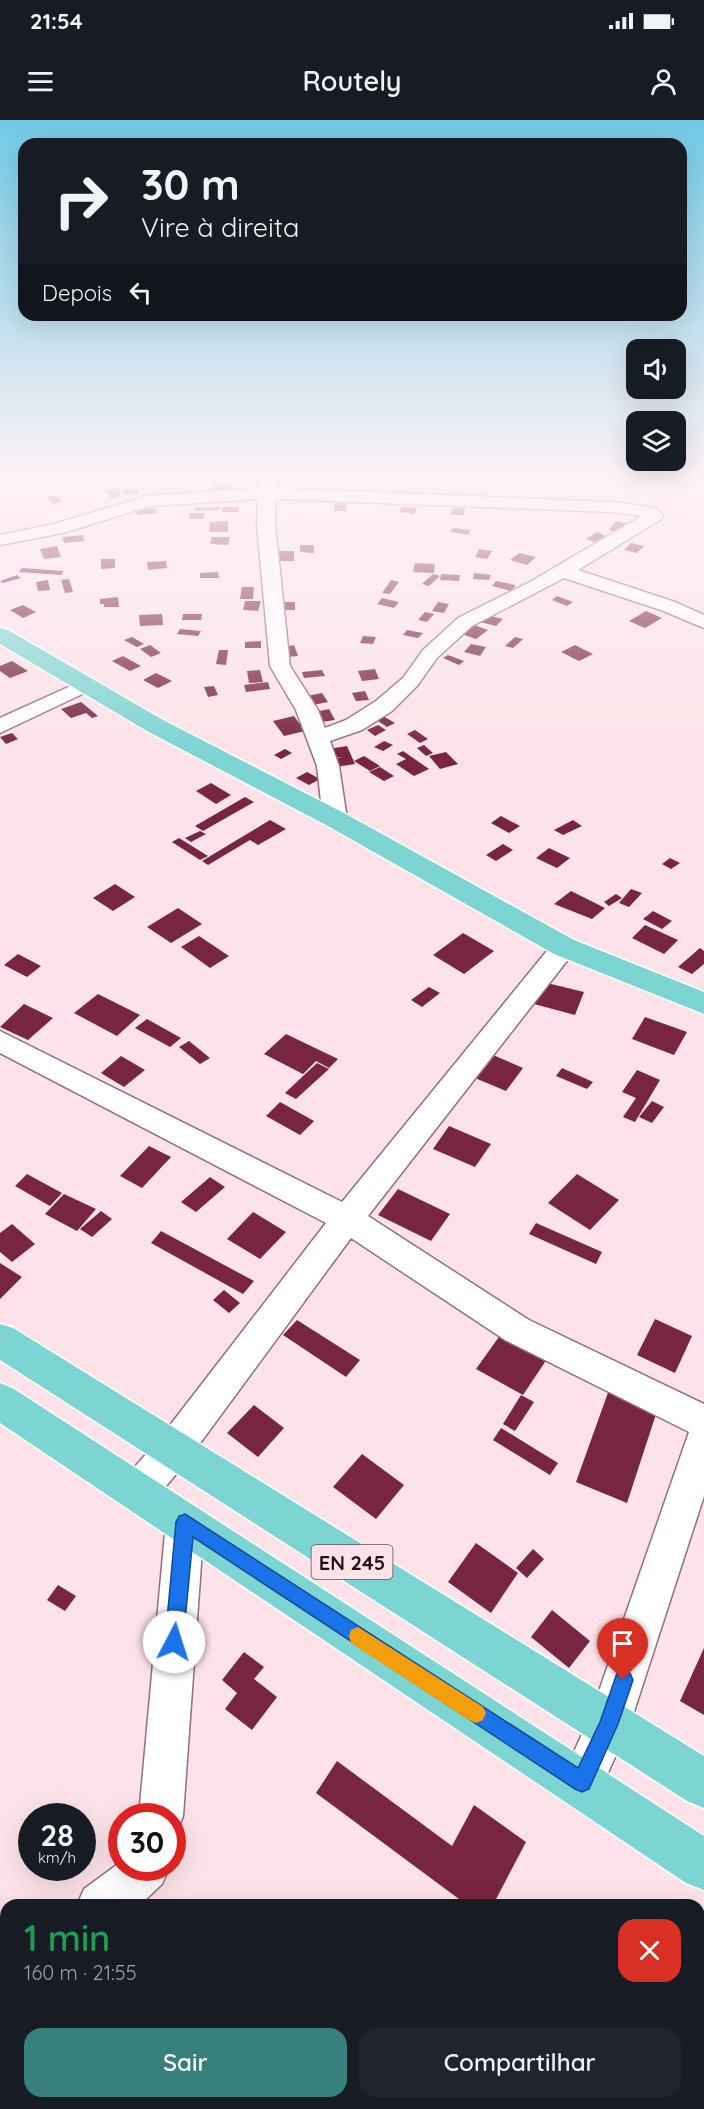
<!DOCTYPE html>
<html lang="pt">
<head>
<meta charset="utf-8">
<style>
	:root { --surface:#171b24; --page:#20242c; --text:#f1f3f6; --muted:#9ea1a6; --accent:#367f7c }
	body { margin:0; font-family:Quicksand,sans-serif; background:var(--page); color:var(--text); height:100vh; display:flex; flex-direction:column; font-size:22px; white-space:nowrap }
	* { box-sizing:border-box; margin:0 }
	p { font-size:20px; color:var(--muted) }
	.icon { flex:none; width:33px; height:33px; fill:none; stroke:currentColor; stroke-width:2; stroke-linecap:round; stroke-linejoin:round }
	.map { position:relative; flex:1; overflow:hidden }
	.drawer { position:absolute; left:0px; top:1779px; width:705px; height:210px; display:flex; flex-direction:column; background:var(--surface); border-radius:18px 18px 0 0; box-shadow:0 6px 24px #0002 }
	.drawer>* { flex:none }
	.banner { position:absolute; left:18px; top:18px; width:669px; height:183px; border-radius:18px; box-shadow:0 6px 24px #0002; background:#171b24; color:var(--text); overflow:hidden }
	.fabs { position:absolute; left:626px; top:219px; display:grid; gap:12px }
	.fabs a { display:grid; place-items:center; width:60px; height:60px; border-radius:12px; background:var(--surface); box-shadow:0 6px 24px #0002; font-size:30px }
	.speed { position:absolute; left:18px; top:1683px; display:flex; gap:12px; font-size:30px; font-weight:700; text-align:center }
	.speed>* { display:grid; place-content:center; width:78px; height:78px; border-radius:50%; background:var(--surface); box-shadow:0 6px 24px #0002; line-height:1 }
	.speed small { font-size:15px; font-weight:400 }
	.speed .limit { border:9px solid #d22; background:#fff; color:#111 }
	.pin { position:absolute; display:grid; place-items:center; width:51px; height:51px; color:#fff; margin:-62px -26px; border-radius:50% 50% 50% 0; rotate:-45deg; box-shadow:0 0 6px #0007 }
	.pin .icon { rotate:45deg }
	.me { position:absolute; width:66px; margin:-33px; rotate:5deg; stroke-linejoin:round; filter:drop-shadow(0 0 4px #0008) }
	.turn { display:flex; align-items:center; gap:21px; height:126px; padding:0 24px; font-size:27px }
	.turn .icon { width:78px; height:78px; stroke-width:2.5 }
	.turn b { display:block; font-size:42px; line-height:51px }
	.then { display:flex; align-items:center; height:57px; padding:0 24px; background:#0003; gap:12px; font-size:22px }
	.round { display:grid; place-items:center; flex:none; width:63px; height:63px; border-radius:18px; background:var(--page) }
	.overview { display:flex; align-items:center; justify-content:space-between; height:102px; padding:0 24px }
	h1 { font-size:36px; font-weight:600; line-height:45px; color:#1e9e55 }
	.action { display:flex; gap:12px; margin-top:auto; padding:12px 24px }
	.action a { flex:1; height:69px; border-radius:18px; background:var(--accent); color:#fff; font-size:24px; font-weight:600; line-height:69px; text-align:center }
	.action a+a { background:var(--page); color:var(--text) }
	.status { display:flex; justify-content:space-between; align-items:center; height:42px; padding:0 30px; background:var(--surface); direction:ltr }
	.status svg { height:16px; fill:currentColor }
	header { display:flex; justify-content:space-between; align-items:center; height:78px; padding:0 24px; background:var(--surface); font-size:27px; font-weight:600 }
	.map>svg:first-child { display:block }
	.building { fill:#782542 }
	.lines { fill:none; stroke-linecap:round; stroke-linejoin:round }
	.minor-casing { stroke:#946f78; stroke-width:3 }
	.major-casing { stroke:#fff; stroke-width:3 }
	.minor { fill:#fff; fill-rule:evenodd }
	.major { fill:#7dd5d3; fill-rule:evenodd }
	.route { fill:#1a73e8; stroke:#114b97; stroke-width:1.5 }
	.slow { fill:#f59e0b }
	.labels { text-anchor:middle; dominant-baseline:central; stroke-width:6; stroke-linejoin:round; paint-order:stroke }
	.shield { fill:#fde3e9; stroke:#625055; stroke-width:1.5 }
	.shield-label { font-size:20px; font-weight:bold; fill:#1f1115 }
</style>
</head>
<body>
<div class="status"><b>21:54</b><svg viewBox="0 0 49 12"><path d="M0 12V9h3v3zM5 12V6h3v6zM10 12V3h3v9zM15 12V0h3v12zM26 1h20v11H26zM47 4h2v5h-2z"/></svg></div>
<header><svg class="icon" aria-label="menu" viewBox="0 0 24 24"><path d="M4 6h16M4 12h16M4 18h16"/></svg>Routely<svg class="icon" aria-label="person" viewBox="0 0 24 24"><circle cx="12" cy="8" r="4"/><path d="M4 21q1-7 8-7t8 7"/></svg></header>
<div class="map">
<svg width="704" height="1989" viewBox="0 0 704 1989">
	<rect width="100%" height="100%" fill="#fde3e9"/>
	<path class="building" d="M215,363H232L231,370H213Z
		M118,368L121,376L110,378L106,370Z
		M137,368L139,374L125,375L123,369Z
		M57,375L62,382L52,384L47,377Z
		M335,381H347L346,391H334Z
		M220,387V390L195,391V388Z
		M222,387H239V392H222Z
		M402,387L417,388L414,394L399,392Z
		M155,388L157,393L137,395L136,390Z
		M452,388H465L464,395H451Z
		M190,393H205L203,399H189Z
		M228,401V412H209L210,402Z
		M616,401L627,403L620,413L609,410Z
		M453,408L471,410L468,415L450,412Z
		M597,412L606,416L595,422L586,419Z
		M83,415L84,421L64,423L62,417Z
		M212,417H230L228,425L210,424Z
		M631,423L644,426L637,433L624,430Z
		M300,425H314V433L300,432Z
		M57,426L61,437L44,439L40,429Z
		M479,429L492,431L487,439L475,437Z
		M274,431H294V441H274Z
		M519,433L536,437L527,445L510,440Z
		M101,439H115V448L101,449Z
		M166,441L167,448L148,450L147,442Z
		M415,443L435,444L434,453L413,452Z
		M22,448L64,451L61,455L19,452Z
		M218,452L219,458H200V453Z
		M474,453L491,455L489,460L473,459Z
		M433,454L440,456L429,466L422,464Z
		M441,454L460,455L459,461L440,460Z
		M17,455L21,458L3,463L0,461Z
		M69,459L73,472L65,473L61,460Z
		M48,460L50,470L38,471L36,462Z
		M391,460L399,462L390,474L382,473Z
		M496,461L516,465L511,471L492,466Z
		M242,467H254L253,479H240Z
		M557,476L573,482L567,486L552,480Z
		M118,477L119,487H104V484H100V479Z
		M382,478L399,482L394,488L377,484Z
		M245,481H261L258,491L243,490Z
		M283,482H295V490H283Z
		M438,482L449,484L444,493L432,491Z
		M23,485L36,492L23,498L10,490Z
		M646,491L662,498L645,508L629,501Z
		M425,492L434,494L427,502L418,500Z
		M162,494L163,505L140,506L139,495Z
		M183,494H202L201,500H182Z
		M487,495L503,499L496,506L480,502Z
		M471,504L488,510L476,519L459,513Z
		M180,509L201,511L198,516L177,514Z
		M407,510L423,513L418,518L403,515Z
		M363,516L376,517L373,524L360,523Z
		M132,517L144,524L137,527L124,520Z
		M515,517L523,519L513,528L505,526Z
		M261,521V528H245V522Z
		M471,524L486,527L480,536L464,532Z
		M150,525L161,533L151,537L140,529Z
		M294,525L298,536L286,537L283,527Z
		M575,525L593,534L579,541L561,532Z
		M219,530H228L226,545L216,544Z
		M448,535L464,541L459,545L443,538Z
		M123,536L141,546L130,551L112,541Z
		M12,541L28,551L10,558L0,551V546Z
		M375,549L379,559L362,561L358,551Z
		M260,550L263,562L249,563L247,551Z
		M322,550L325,556L304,558L302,552Z
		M156,553L172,561L158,568L143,560Z
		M268,562L270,569L246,572L244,565Z
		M214,566L218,575L208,577L204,567Z
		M365,571L369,580L356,581L352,573Z
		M322,573L328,582L313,585L307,576Z
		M81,582L98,596L92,598L86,593L71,598L61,589Z
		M329,589L335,600L321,602L315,592Z
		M294,596L305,611L284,616L273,601Z
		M383,596L395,603L387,607L375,599Z
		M378,605L386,610L375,616L367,610Z
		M415,610L428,619L420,623L407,614Z
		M12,613L18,619L6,624L0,617Z
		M384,621L393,625L383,631L374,627Z
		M424,625L433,633L426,636L417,628Z
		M347,626L355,644L336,647L332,640L341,637L332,638L328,629Z
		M285,629L292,633L281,639L274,635Z
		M403,631L429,649L414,656L396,644L406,639L397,634Z
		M446,632L458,644L440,649L429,636Z
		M364,636L380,646L370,651L354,641Z
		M380,647L394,656L384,661L369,652Z
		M307,652L320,659L309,665L296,658Z
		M211,663L231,675L216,684L196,671Z
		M245,677L254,682L203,711L195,706Z
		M501,696L520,706L509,713L491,703Z
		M270,700L286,709L258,725L250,720L208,745L202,741Z
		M573,700L582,706L563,715L554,710Z
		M200,711L206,714L191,722L185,718Z
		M179,718L208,736L200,740L172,722Z
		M503,724L513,730L496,741L486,735Z
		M549,728L570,738L557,748L536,738Z
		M670,738L680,743L671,749L662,744Z
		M115,764L135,777L113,791L93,778Z
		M631,769L642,773L629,787L619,783Z
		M571,771L605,788L592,799L554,784Z
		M616,774L622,778L609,786L604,782Z
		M178,788L202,804L171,823L147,807Z
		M653,791L672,801L662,809L643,799Z
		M645,805L678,820L664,834L632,818Z
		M463,813L494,831L464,854L433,835Z
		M199,816L229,836L210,848L181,827Z
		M700,828L704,831V844L692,854L678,847Z
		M18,834L41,846L27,857L4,845Z
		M543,862L584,872L575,895L534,884Z
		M429,867L440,873L422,887L411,880Z
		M98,874L140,895L117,916L74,893Z
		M24,884L53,898L28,920L0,907Z
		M645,897L687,912L674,935L632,919Z
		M147,899L181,918L170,927L135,908Z
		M286,914L338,939L329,948L316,941L303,954L264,934Z
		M189,921L210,938L200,944L179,927Z
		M493,935L523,948L506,971L475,958Z
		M121,936L145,950L124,967L101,953Z
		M317,943L329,949L296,979L285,973Z
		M562,948L593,962L587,969L556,956Z
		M637,950L660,960L635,1002L623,997L636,978L622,972Z
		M652,981L664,987L652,1003L639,997Z
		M280,982L314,1001L300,1015L266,996Z
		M449,1006L491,1024L475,1047L433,1029Z
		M149,1026L171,1037L142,1068L120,1056Z
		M27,1054L62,1073L50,1086L15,1066Z
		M577,1054L619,1080L590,1110L548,1083Z
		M210,1057L225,1067L196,1092L181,1082Z
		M398,1069L450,1094L431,1121L378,1095Z
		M64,1074L96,1089L77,1111L45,1094Z
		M101,1091L112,1099L92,1117L80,1109Z
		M253,1092L286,1112L260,1139L227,1119Z
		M536,1103L602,1132L596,1144L529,1114Z
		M12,1104L35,1124L12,1142L0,1132V1113Z
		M161,1111L254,1161L243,1174L151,1123Z
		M0,1143L22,1157L0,1179Z
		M224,1170L240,1183L229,1193L213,1180Z
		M655,1199L692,1216L675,1253L637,1235Z
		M297,1200L360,1240L346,1257L283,1215Z
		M501,1214L547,1239L523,1275L476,1249Z
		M610,1267L659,1285L627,1383L576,1362Z
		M521,1275L534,1282L515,1311L503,1304Z
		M254,1285L284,1308L258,1337L227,1313Z
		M501,1308L558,1343L550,1355L493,1320Z
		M362,1334L404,1365L376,1399L333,1367Z
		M476,1423L518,1453L491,1493L448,1462Z
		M533,1429L544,1439L527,1458L516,1448Z
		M58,1465L76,1476L65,1491L47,1480Z
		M552,1490L590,1521L569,1548L531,1517Z
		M704,1528V1595L680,1581Z
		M244,1532L264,1547L254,1559L277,1577L252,1610L225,1589L237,1573L222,1560Z
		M337,1641L452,1726L474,1685L526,1722L493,1785H467L316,1673Z
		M357,1983H384L380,1989H363Z"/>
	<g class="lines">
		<defs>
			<path id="minor" d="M260,356H276V368L613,382L656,388L663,396L660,400L578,450L675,482L704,495V508L661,490L564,458L472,506L437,538L417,566L392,591L362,610L330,621L339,646L347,699L343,704H327L323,699L317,646L296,590L270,546L257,405L258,379L150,386L63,413L0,425V415L54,404L148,376L259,368ZM276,379L613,392L642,396L530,462L458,498L423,530L403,558L376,581L346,600L325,608L318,590L290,546L275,405Z
				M86,559L93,561L97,565L93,569L0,613V598Z
				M564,818L573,821L577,827L573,833L368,1096L529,1200L704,1284V1376L630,1604L597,1677L582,1684L567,1677L560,1662L590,1597L689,1312L505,1220L351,1118L187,1341L151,1384L138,1389L125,1384L119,1371L125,1358L161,1317L326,1103L0,933V911L342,1082L555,821Z
				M185,1384L199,1389L204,1402L183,1696L177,1712L172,1713V1696H139L166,1402L171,1389Z
				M122,1741V1748H169L162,1764L140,1785H77L84,1769Z
				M6,1824V1873L0,1876V1827Z"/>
			<path id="major" d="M0,508L8,510L165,601L344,693L574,820L704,872V894L554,834L326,705L147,611L0,524Z
				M0,1204L13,1208L704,1636V1688L687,1681L0,1240Z
				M0,1263L14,1269L704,1716V1770L686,1763L0,1303Z"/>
		</defs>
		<use href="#minor" class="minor-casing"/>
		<use href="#major" class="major-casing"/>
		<use href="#minor" class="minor"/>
		<use href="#major" class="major"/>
	</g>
	<linearGradient id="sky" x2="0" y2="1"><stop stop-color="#71c9e6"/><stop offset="0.56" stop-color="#fef2f5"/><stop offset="1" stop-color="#fef2f5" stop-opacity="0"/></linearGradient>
	<rect width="704" height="634" fill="url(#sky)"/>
	<path class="route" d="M185,1394L578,1648L600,1602L617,1553L623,1551L630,1553L633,1560L618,1604L589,1669L582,1672L575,1669L193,1417L183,1522L181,1529L174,1532L167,1529L165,1522L176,1402L179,1396Z"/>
	<path class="slow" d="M358,1507L483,1587L486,1593L483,1600L476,1603L469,1600L351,1523L349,1516L351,1510Z"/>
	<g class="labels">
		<rect class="shield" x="311.5" y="1425" width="81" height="34" rx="4.5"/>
		<g class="shield-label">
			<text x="352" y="1442">EN 245</text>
		</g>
	</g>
</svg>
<div class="fabs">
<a><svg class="icon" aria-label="sound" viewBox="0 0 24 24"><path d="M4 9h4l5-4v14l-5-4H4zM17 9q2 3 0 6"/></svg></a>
<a><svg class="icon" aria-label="layers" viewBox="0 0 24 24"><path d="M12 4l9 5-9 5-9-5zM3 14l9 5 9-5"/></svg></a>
</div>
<div class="speed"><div>28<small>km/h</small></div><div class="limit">30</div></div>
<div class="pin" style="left:623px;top:1560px;background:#d93025"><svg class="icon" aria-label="arrive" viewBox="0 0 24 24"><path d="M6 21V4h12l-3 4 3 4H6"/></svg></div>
<svg class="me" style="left:174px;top:1522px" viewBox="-20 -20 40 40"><circle r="19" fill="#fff"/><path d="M0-13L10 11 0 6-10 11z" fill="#1a73e8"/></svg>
<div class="banner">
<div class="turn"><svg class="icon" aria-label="right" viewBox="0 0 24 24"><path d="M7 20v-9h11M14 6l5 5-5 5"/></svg><div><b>30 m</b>Vire à direita</div></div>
<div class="then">Depois<svg class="icon" aria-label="left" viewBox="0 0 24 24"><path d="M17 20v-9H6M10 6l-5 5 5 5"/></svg></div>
</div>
<section class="drawer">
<div class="overview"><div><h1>1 min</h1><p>160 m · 21:55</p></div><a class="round" style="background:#d93025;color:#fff"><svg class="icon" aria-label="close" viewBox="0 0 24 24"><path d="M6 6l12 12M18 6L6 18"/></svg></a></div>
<div class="action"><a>Sair</a><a>Compartilhar</a></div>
</section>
</div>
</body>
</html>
